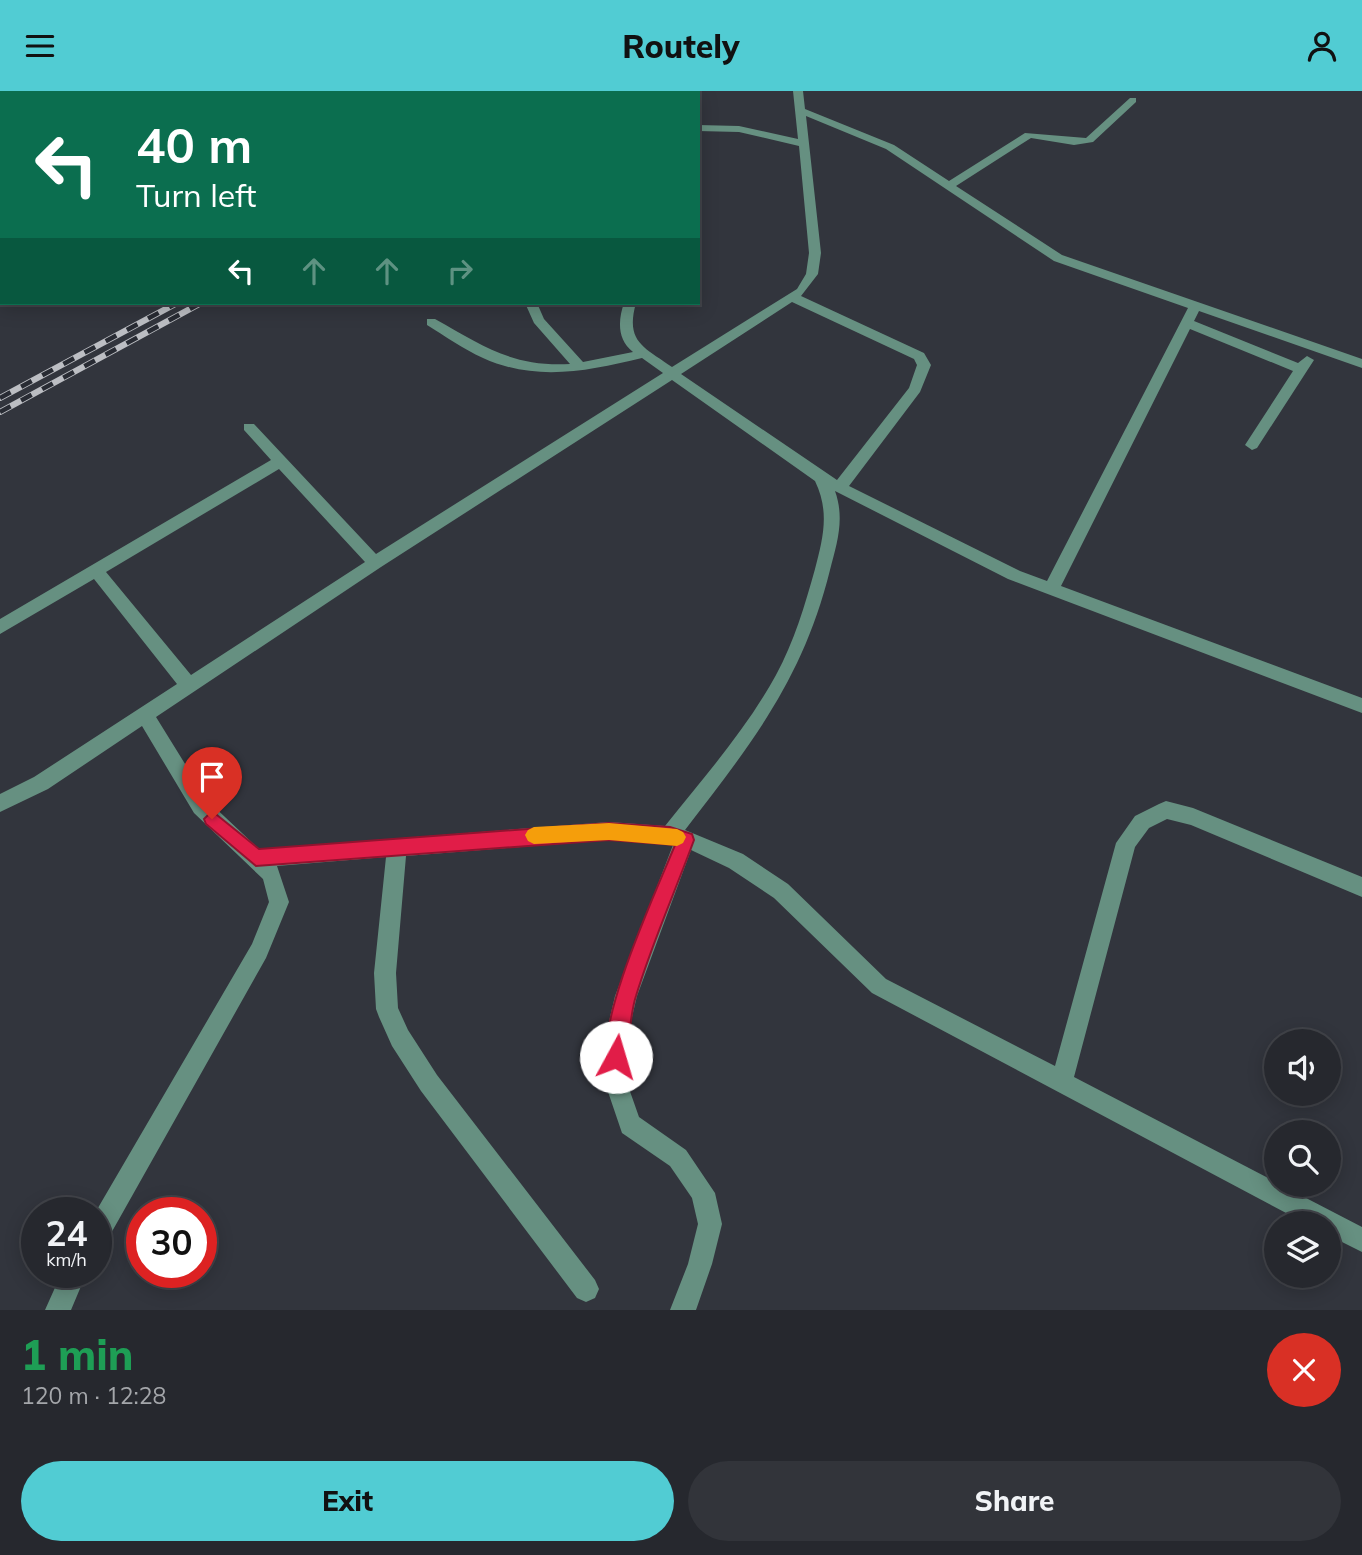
<!DOCTYPE html>
<html lang="en">
<head>
<meta charset="utf-8">
<style>
	:root { --surface:#26282e; --page:#32343a; --text:#f1f3f6; --muted:#a4a6aa; --line:#42444a; --accent:#51ccd3 }
	body { margin:0; font-family:Mulish,sans-serif; background:var(--page); color:var(--text); height:100vh; display:flex; flex-direction:column; font-size:26px; white-space:nowrap }
	* { box-sizing:border-box; margin:0 }
	p { font-size:23px; color:var(--muted) }
	.icon { flex:none; width:38px; height:38px; fill:none; stroke:currentColor; stroke-width:2; stroke-linecap:round; stroke-linejoin:round }
	.map { position:relative; height:1219px; overflow:hidden }
	.drawer { display:flex; flex-direction:column; background:var(--surface); flex:1 }
	.drawer>* { flex:none }
	.guide { position:absolute; left:0px; top:0px; width:700px; height:214px; box-shadow:0 4px 18px #0003,0 0 0 2px var(--line); background:#0b6e4f; color:#fff; overflow:hidden }
	.fabs { position:absolute; left:1264px; top:938px; display:grid; gap:14px }
	.fabs a { display:grid; place-items:center; width:77px; height:77px; border-radius:50%; background:var(--surface); box-shadow:0 4px 18px #0003,0 0 0 2px var(--line); font-size:35px }
	.speed { position:absolute; left:21px; top:1106px; display:flex; gap:14px; font-size:35px; font-weight:700; text-align:center }
	.speed>* { display:grid; place-content:center; width:91px; height:91px; border-radius:50%; background:var(--surface); box-shadow:0 4px 18px #0003,0 0 0 2px var(--line); line-height:1 }
	.speed small { font-size:18px; font-weight:400 }
	.speed .limit { border:10px solid #d22; background:#fff; color:#111 }
	.pin { position:absolute; display:grid; place-items:center; width:60px; height:60px; color:#fff; margin:-72px -30px; border-radius:50% 50% 50% 0; rotate:-45deg; box-shadow:0 0 7px #0007 }
	.pin .icon { rotate:45deg }
	.me { position:absolute; width:77px; margin:-38px; rotate:6deg; stroke-linejoin:round; filter:drop-shadow(0 0 5px #0008) }
	.turn { display:flex; align-items:center; gap:24px; height:147px; padding:0 21px; font-size:32px }
	.turn .icon { width:91px; height:91px; stroke-width:2.5 }
	.turn b { display:block; font-size:49px; line-height:60px }
	.lanes { display:flex; align-items:center; height:66px; padding:0 21px; background:#0003; justify-content:center; gap:35px; direction:ltr }
	.lanes .off { opacity:.35 }
	.round { display:grid; place-items:center; flex:none; width:74px; height:74px; border-radius:37px; background:var(--page) }
	.overview { display:flex; align-items:center; justify-content:space-between; height:119px; padding:0 21px }
	h1 { font-size:42px; font-weight:800; line-height:52px; color:#1e9e55 }
	.button { display:flex; gap:14px; margin-top:auto; padding:14px 21px }
	.button a { flex:1; height:80px; border-radius:42px; background:var(--accent); color:#111; font-size:28px; font-weight:800; line-height:80px; text-align:center }
	.button a+a { background:var(--page); color:var(--text) }
	header { display:flex; justify-content:space-between; align-items:center; height:91px; padding:0 21px; background:var(--accent); color:#111; font-size:32px; font-weight:800 }
	.map>svg:first-child { display:block }
	.lines { fill:none; stroke-linecap:round; stroke-linejoin:round }
	.minor { fill:#669081; fill-rule:evenodd }
	.rail-far1-casing { stroke:#bcbec3; stroke-width:5 }
	.rail-casing { stroke:#bcbec3; stroke-width:6 }
	.rail-far1 { stroke:#282b33; stroke-width:3.5; stroke-dasharray:10; stroke-linecap:butt }
	.rail { stroke:#282b33; stroke-width:4.5; stroke-dasharray:12; stroke-linecap:butt }
	.route { fill:#e11d48; stroke:#92132f; stroke-width:2 }
	.slow { fill:#f59e0b }
</style>
</head>
<body>
<header><svg class="icon" aria-label="menu" viewBox="0 0 24 24"><path d="M4 6h16M4 12h16M4 18h16"/></svg>Routely<svg class="icon" aria-label="person" viewBox="0 0 24 24"><circle cx="12" cy="8" r="4"/><path d="M4 21q1-7 8-7t8 7"/></svg></header>
<div class="map">
<svg width="1362" height="1219" viewBox="0 0 1362 1219">
	<rect width="100%" height="100%" fill="#32353d"/>
	<g class="lines">
		<path class="minor" d="M793,0H803L805,18L894,54L949,90L1025,42L1086,47L1130,7H1136V11L1093,51L1074,54L1031,47L956,95L1062,164L1362,268V277L1199,220L1194,230L1298,272L1307,265L1314,269L1257,357L1252,359L1245,354L1293,280L1190,238L1061,495L1362,607V622L1008,488L835,400C845,428 837,452 830,479C803,588 752,652 685,739L743,763L788,793L886,888L1055,975L1116,752L1135,725L1159,713L1166,710L1193,717L1362,786V806L1191,734L1167,728L1149,737L1135,756L1074,986L1276,1091V1094H1281L1362,1136V1161L1328,1144V1132H1305L872,902L774,807L729,777L691,759L637,905L628,943L626,989L639,1026L686,1059L715,1102L722,1133L712,1173L696,1219H670L688,1173L698,1133L692,1107L670,1075L622,1042L604,989L606,943L615,905L673,754L609,749L406,765L396,882L398,917L408,939L437,984L595,1189L599,1198L595,1207L586,1211L577,1207L421,1000L392,955L379,926L376,918L374,882L386,766L277,775L289,811L266,867L105,1153L96,1156L95,1122L252,853L269,811L263,788L194,722L142,635L48,698L0,721V703L34,686L177,593L94,488L0,543V528L271,369L244,339V333H254L376,463L663,282L642,267C588,280 536,291 483,267C463,258 445,245 427,234V228H435C483,255 512,276 570,273L534,232L525,212H537L544,228L583,271L633,261C617,249 618,229 624,212H636C625,251 644,256 672,276L797,198L806,183L809,162L799,55L739,41L698,40V34L739,35L798,48ZM806,25L886,58L1054,170L1188,217L1047,490L1020,480L849,395L920,301L931,274L924,262L801,205L818,183L821,162ZM792,211L914,268L917,274L909,297L837,389L681,283ZM672,289L815,390C830,421 823,447 815,478C805,514 794,551 776,584C746,639 704,686 665,735L609,731L259,758L208,710L156,626L381,476ZM279,378L365,471L191,584L106,481Z
			M62,1181H87L71,1219H45Z"/>
		<defs>
			<path id="rail-far1" d="M562,2L566,0
				M581,2L584,0"/>
			<path id="rail" d="M0,307L177,212
				M0,321L201,212"/>
		</defs>
		<use href="#rail-far1" class="rail-far1-casing"/>
		<use href="#rail" class="rail-casing"/>
		<use href="#rail-far1" class="rail-far1"/>
		<use href="#rail" class="rail"/>
	</g>
	<path class="route" d="M212,720L259,758L609,732L670,736L692,743L694,749C675,801 652,852 636,905C629,926 630,957 623,973L616,976L609,973C593,936 658,796 675,754L609,749L256,775L206,733L204,728Z"/>
	<path class="slow" d="M609,732L677,738L683,741L686,746L683,752L677,755L609,749L534,753L528,750L525,744L528,739L534,736Z"/>
</svg>
<div class="fabs">
<a><svg class="icon" aria-label="sound" viewBox="0 0 24 24"><path d="M4 9h4l5-4v14l-5-4H4zM17 9q2 3 0 6"/></svg></a>
<a><svg class="icon" aria-label="search" viewBox="0 0 24 24"><circle cx="10" cy="10" r="6"/><path d="M15 15l6 6"/></svg></a>
<a><svg class="icon" aria-label="layers" viewBox="0 0 24 24"><path d="M12 4l9 5-9 5-9-5zM3 14l9 5 9-5"/></svg></a>
</div>
<div class="speed"><div>24<small>km/h</small></div><div class="limit">30</div></div>
<div class="pin" style="left:212px;top:728px;background:#d93025"><svg class="icon" aria-label="arrive" viewBox="0 0 24 24"><path d="M6 21V4h12l-3 4 3 4H6"/></svg></div>
<svg class="me" style="left:616px;top:966px" viewBox="-20 -20 40 40"><circle r="19" fill="#fff"/><path d="M0-13L10 11 0 6-10 11z" fill="#e11d48"/></svg>
<div class="guide">
<div class="turn"><svg class="icon" aria-label="left" viewBox="0 0 24 24"><path d="M17 20v-9H6M10 6l-5 5 5 5"/></svg><div><b>40 m</b>Turn left</div></div>
<div class="lanes"><svg class="icon" aria-label="left" viewBox="0 0 24 24"><path d="M17 20v-9H6M10 6l-5 5 5 5"/></svg><svg class="icon off" aria-label="ahead" viewBox="0 0 24 24"><path d="M12 20V5M6 11l6-6 6 6"/></svg><svg class="icon off" aria-label="ahead" viewBox="0 0 24 24"><path d="M12 20V5M6 11l6-6 6 6"/></svg><svg class="icon off" aria-label="right" viewBox="0 0 24 24"><path d="M7 20v-9h11M14 6l5 5-5 5"/></svg></div>
</div>
</div>
<section class="drawer">
<div class="overview"><div><h1>1 min</h1><p>120 m · 12:28</p></div><a class="round" style="background:#d93025;color:#fff"><svg class="icon" aria-label="close" viewBox="0 0 24 24"><path d="M6 6l12 12M18 6L6 18"/></svg></a></div>
<div class="button"><a>Exit</a><a>Share</a></div>
</section>
</body>
</html>
